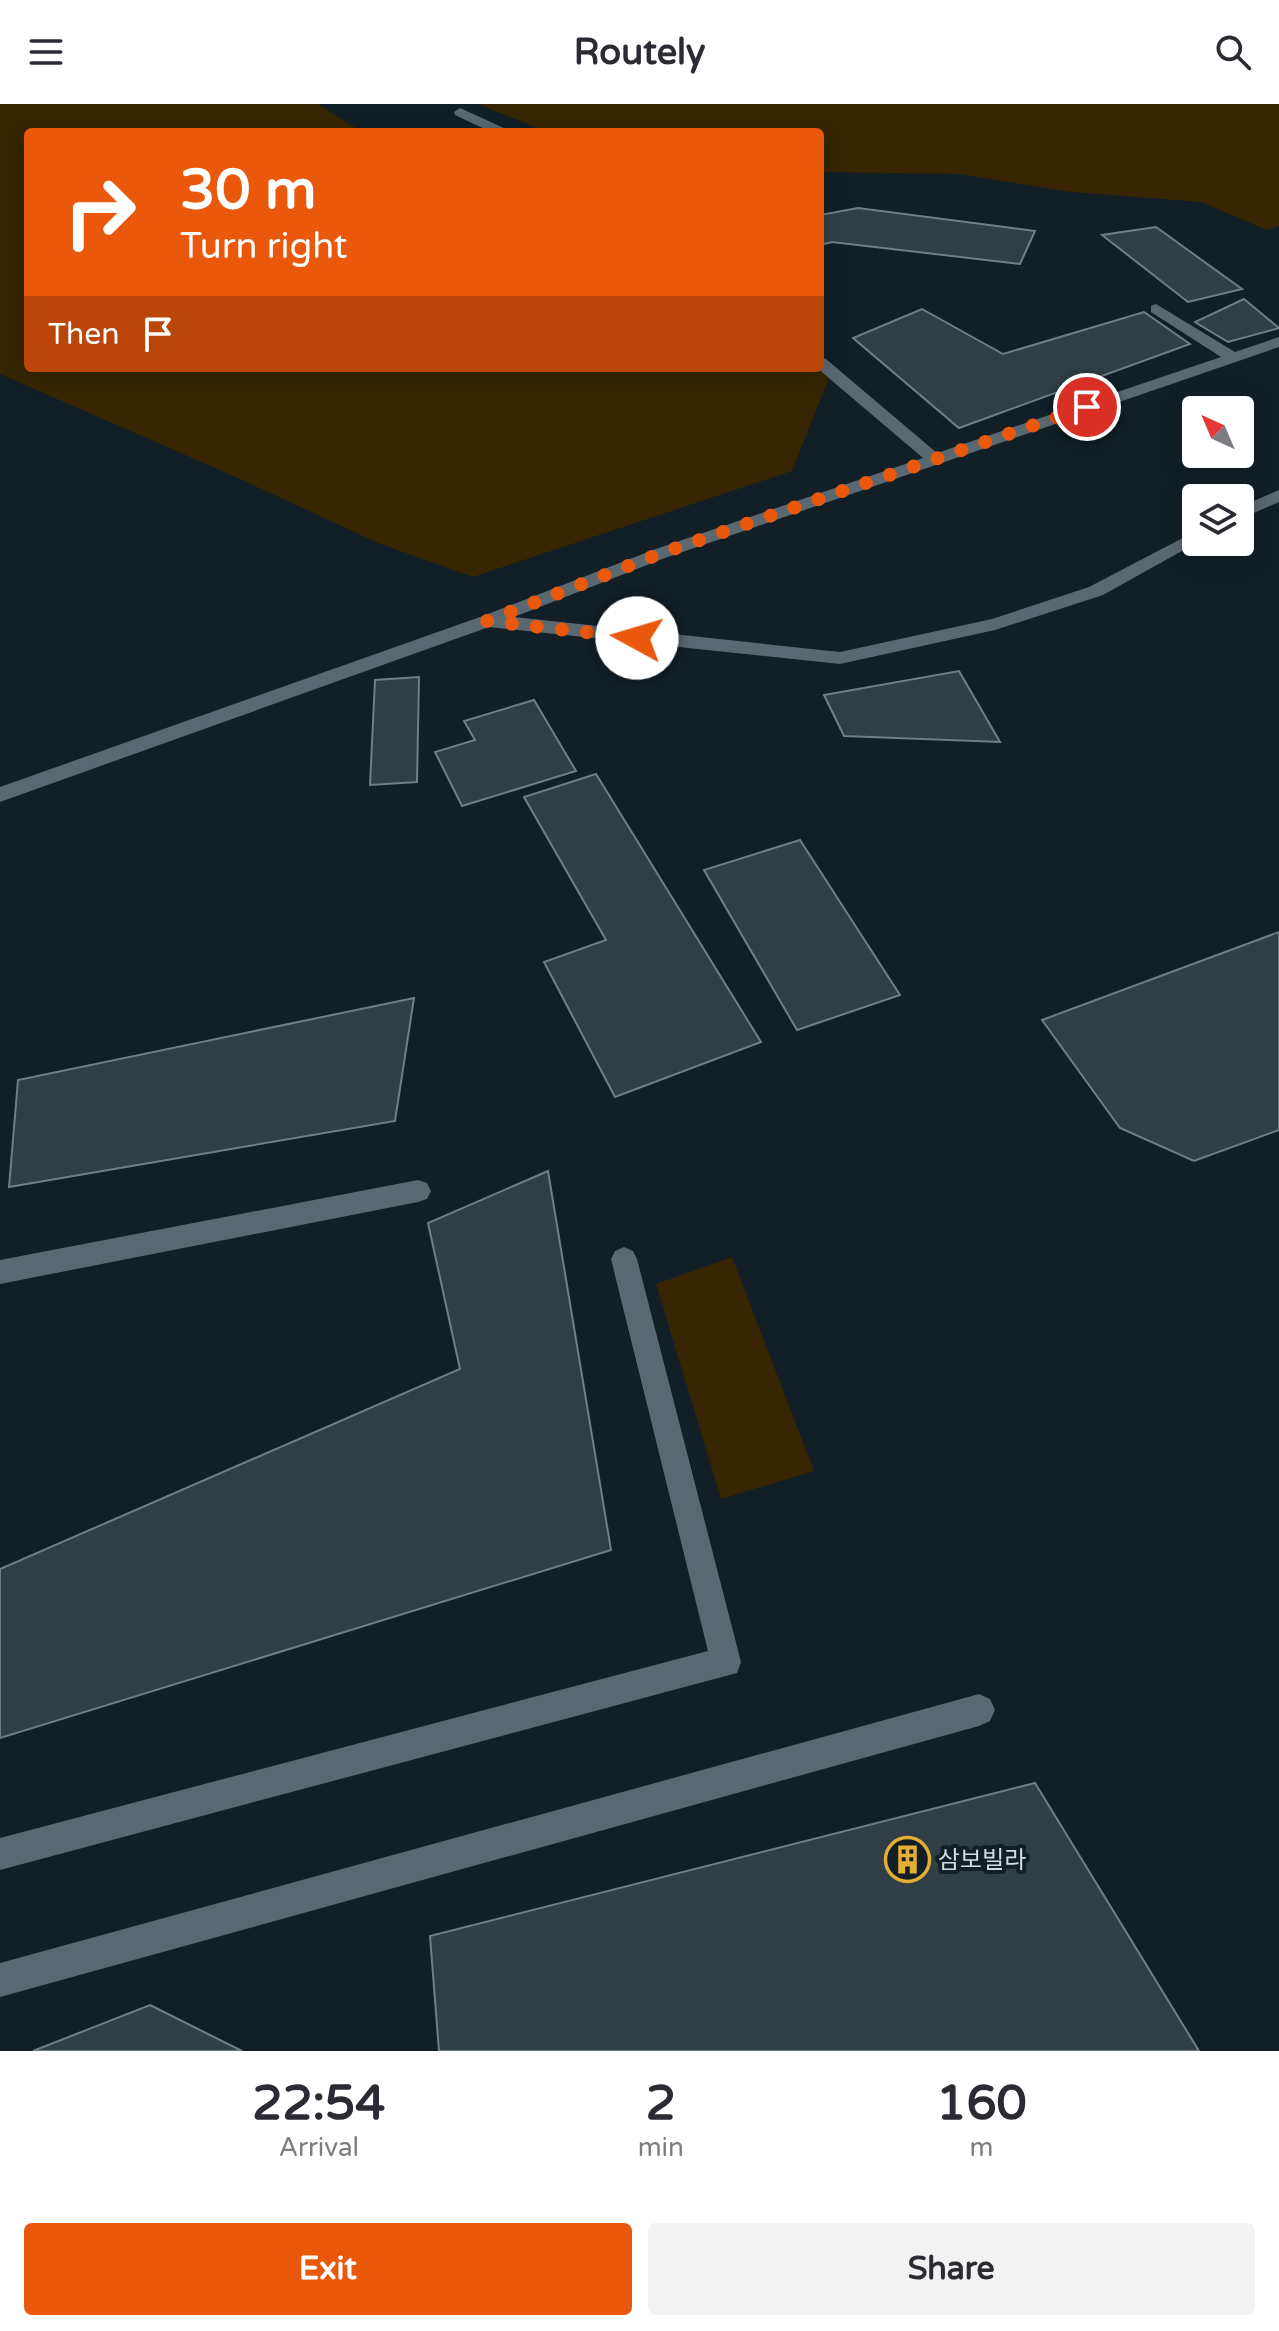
<!DOCTYPE html>
<html lang="en">
<head>
<meta charset="utf-8">
<style>
	:root { --surface:#fff; --page:#f2f2f3; --text:#2b2b33; --muted:#7c7c81; --accent:#ea580c }
	body { margin:0; font-family:"Varela Round","Noto Sans KR",sans-serif; background:var(--page); color:var(--text); height:100vh; display:flex; flex-direction:column; font-size:30px; white-space:nowrap }
	* { box-sizing:border-box; margin:0 }
	p { font-size:26px; color:var(--muted) }
	.icon { flex:none; width:44px; height:44px; fill:none; stroke:currentColor; stroke-width:2; stroke-linecap:round; stroke-linejoin:round }
	.map { position:relative; height:1947px; overflow:hidden }
	.drawer { display:flex; flex-direction:column; background:var(--surface); flex:1 }
	.drawer>* { flex:none }
	.banner { position:absolute; left:24px; top:24px; width:800px; height:244px; border-radius:8px; box-shadow:0 4px 20px #0003; background:#ea580c; color:#fff; overflow:hidden }
	.needle { width:52px; rotate:316deg }
	.tools { position:absolute; left:1182px; top:292px; display:grid; gap:16px }
	.tools a { display:grid; place-items:center; width:72px; height:72px; border-radius:8px; background:var(--surface); box-shadow:0 4px 20px #0003; font-size:40px }
	.pin { position:absolute; display:grid; place-items:center; width:68px; height:68px; color:#fff; margin:-34px; border:4px solid #fff; border-radius:50%; box-shadow:0 2px 8px #0007 }
	.me { position:absolute; width:88px; margin:-44px; rotate:276deg; stroke-linejoin:round; filter:drop-shadow(0 0 6px #0008) }
	.turn { display:flex; align-items:center; gap:28px; height:168px; padding:0 24px; font-size:36px }
	.turn .icon { width:104px; height:104px; stroke-width:2.5 }
	.turn b { display:block; font-size:56px; line-height:68px }
	.then { display:flex; align-items:center; height:76px; padding:0 24px; background:#0003; gap:16px; font-size:30px }
	.eta { display:flex; justify-content:space-evenly; align-items:center; height:136px; text-align:center }
	.eta b { font-size:48px; font-weight:700; line-height:56px }
	.primary-button { display:flex; gap:16px; margin-top:auto; padding:16px 24px }
	.primary-button a { flex:1; height:92px; border-radius:8px; background:var(--accent); color:#fff; font-size:32px; font-weight:700; line-height:92px; text-align:center }
	.primary-button a+a { background:var(--page); color:var(--text) }
	header { display:flex; justify-content:space-between; align-items:center; height:104px; padding:0 24px; background:var(--surface); font-size:36px; font-weight:700 }
	.map>svg:first-child { display:block }
	.green { fill:#362500 }
	.building { fill:#303e46; stroke:#6f7e88; stroke-width:2 }
	.lines { fill:none; stroke-linecap:round; stroke-linejoin:round }
	.minor { fill:#5a6872; fill-rule:evenodd }
	.route { stroke:#ea580c; stroke-width:14; stroke-dasharray:0 25.2 }
	.labels { text-anchor:middle; dominant-baseline:central; stroke-width:8; stroke-linejoin:round; paint-order:stroke }
	.near-poi-label { font-size:24px; fill:#d3dbe0; stroke:#121f27; text-anchor:start }
</style>
</head>
<body>
<header><svg class="icon" aria-label="menu" viewBox="0 0 24 24"><path d="M4 6h16M4 12h16M4 18h16"/></svg>Routely<svg class="icon" aria-label="search" viewBox="0 0 24 24"><circle cx="10" cy="10" r="6"/><path d="M15 15l6 6"/></svg></header>
<div class="map">
<svg width="1279" height="1947" viewBox="0 0 1279 1947">
	<rect width="100%" height="100%" fill="#121f27"/>
	<path class="green" d="M0,0H318L362,28H28V264H815L830,271L792,367L473,473L378,439L238,374L0,270Z
		M478,0H1279V122L1267,126L1201,98L1071,88L958,70L820,68V28H547Z
		M732,1153L814,1367L721,1395L656,1180Z"/>
	<path class="building" d="M858,104L1035,127L1020,160L832,138L820,141V111Z
		M1156,123L1242,185L1188,198L1102,131Z
		M1244,195L1279,224L1228,238L1195,218Z
		M922,205L1003,250L1144,208L1190,240L959,324L853,234Z
		M959,567L1000,638L844,632L824,591Z
		M419,573L417,678L370,681L375,576Z
		M534,596L576,667L462,702L435,648L475,636L464,617Z
		M596,670L761,938L615,993L544,858L606,836L524,693Z
		M800,736L900,891L797,926L704,766Z
		M1279,828V1026L1194,1057L1120,1024L1042,916Z
		M414,894L395,1017L9,1083L18,976Z
		M548,1067L611,1446L0,1634V1465L460,1265L428,1119Z
		M1035,1679L1199,1947H439L430,1832Z
		M150,1901L242,1947H33Z"/>
	<g class="lines">
		<path class="minor" d="M460,4L506,25L508,28H491L455,11L454,8Z
			M1156,200L1235,248L1279,233V243L665,454L514,513L840,548L992,515L1089,483L1196,427V438H1198L1103,491L995,526L840,560L489,523L0,698V683L480,513L653,446L923,354L817,264H820V253L826,255L937,349L1221,253L1151,208V202Z
			M1279,386V398L1240,415V403Z
			M418,1076L427,1079L431,1087L427,1095L418,1098L0,1180V1156Z
			M624,1143L633,1147L637,1155L741,1558L737,1569L0,1766V1734L708,1547L611,1155L615,1147Z
			M979,1590L990,1595L995,1606L990,1617L979,1622L0,1893V1859Z"/>
	</g>
	<g class="lines">
		<path class="route" d="M637,534L487,517L659,450L1087,303"/>
	</g>
	<defs>
		<symbol id="building-ring" viewBox="-11 -11 22 22"><circle r="9.5" fill="#121f27" stroke="#e4ae35" stroke-width="1.5"/><path d="M-4-6H4V6H1V3H-1V6H-4ZM-2.5-4.3h1.7v1.8h-1.7ZM.8-4.3h1.7v1.8H.8ZM-2.5-1h1.7V.8h-1.7ZM.8-1h1.7V.8H.8Z" fill="#e4ae35"/></symbol>
	</defs>
	<g fill-rule="evenodd">
		<use href="#building-ring" x="882" y="1730" width="51" height="51"/>
	</g>
	<g class="labels">
		<g class="near-poi-label">
			<text x="938" y="1756">삼보빌라</text>
		</g>
	</g>
</svg>
<div class="tools">
<a><svg class="needle" viewBox="-14 -14 28 28"><path d="M0-13l5 13h-10z" fill="#e53935"/><path d="M0 13l5-13h-10z" fill="#7c7c81"/></svg></a>
<a><svg class="icon" aria-label="layers" viewBox="0 0 24 24"><path d="M12 4l9 5-9 5-9-5zM3 14l9 5 9-5"/></svg></a>
</div>
<div class="pin" style="left:1087px;top:303px;background:#d93025"><svg class="icon" aria-label="arrive" viewBox="0 0 24 24"><path d="M6 21V4h12l-3 4 3 4H6"/></svg></div>
<svg class="me" style="left:637px;top:534px" viewBox="-20 -20 40 40"><circle r="19" fill="#fff"/><path d="M0-13L10 11 0 6-10 11z" fill="#ea580c"/></svg>
<div class="banner">
<div class="turn"><svg class="icon" aria-label="right" viewBox="0 0 24 24"><path d="M7 20v-9h11M14 6l5 5-5 5"/></svg><div><b>30 m</b>Turn right</div></div>
<div class="then">Then<svg class="icon" aria-label="arrive" viewBox="0 0 24 24"><path d="M6 21V4h12l-3 4 3 4H6"/></svg></div>
</div>
</div>
<section class="drawer">
<div class="eta">
<div><b>22:54</b><p>Arrival</p></div>
<div><b>2</b><p>min</p></div>
<div><b>160</b><p>m</p></div>
</div>
<div class="primary-button"><a>Exit</a><a>Share</a></div>
</section>
</body>
</html>
